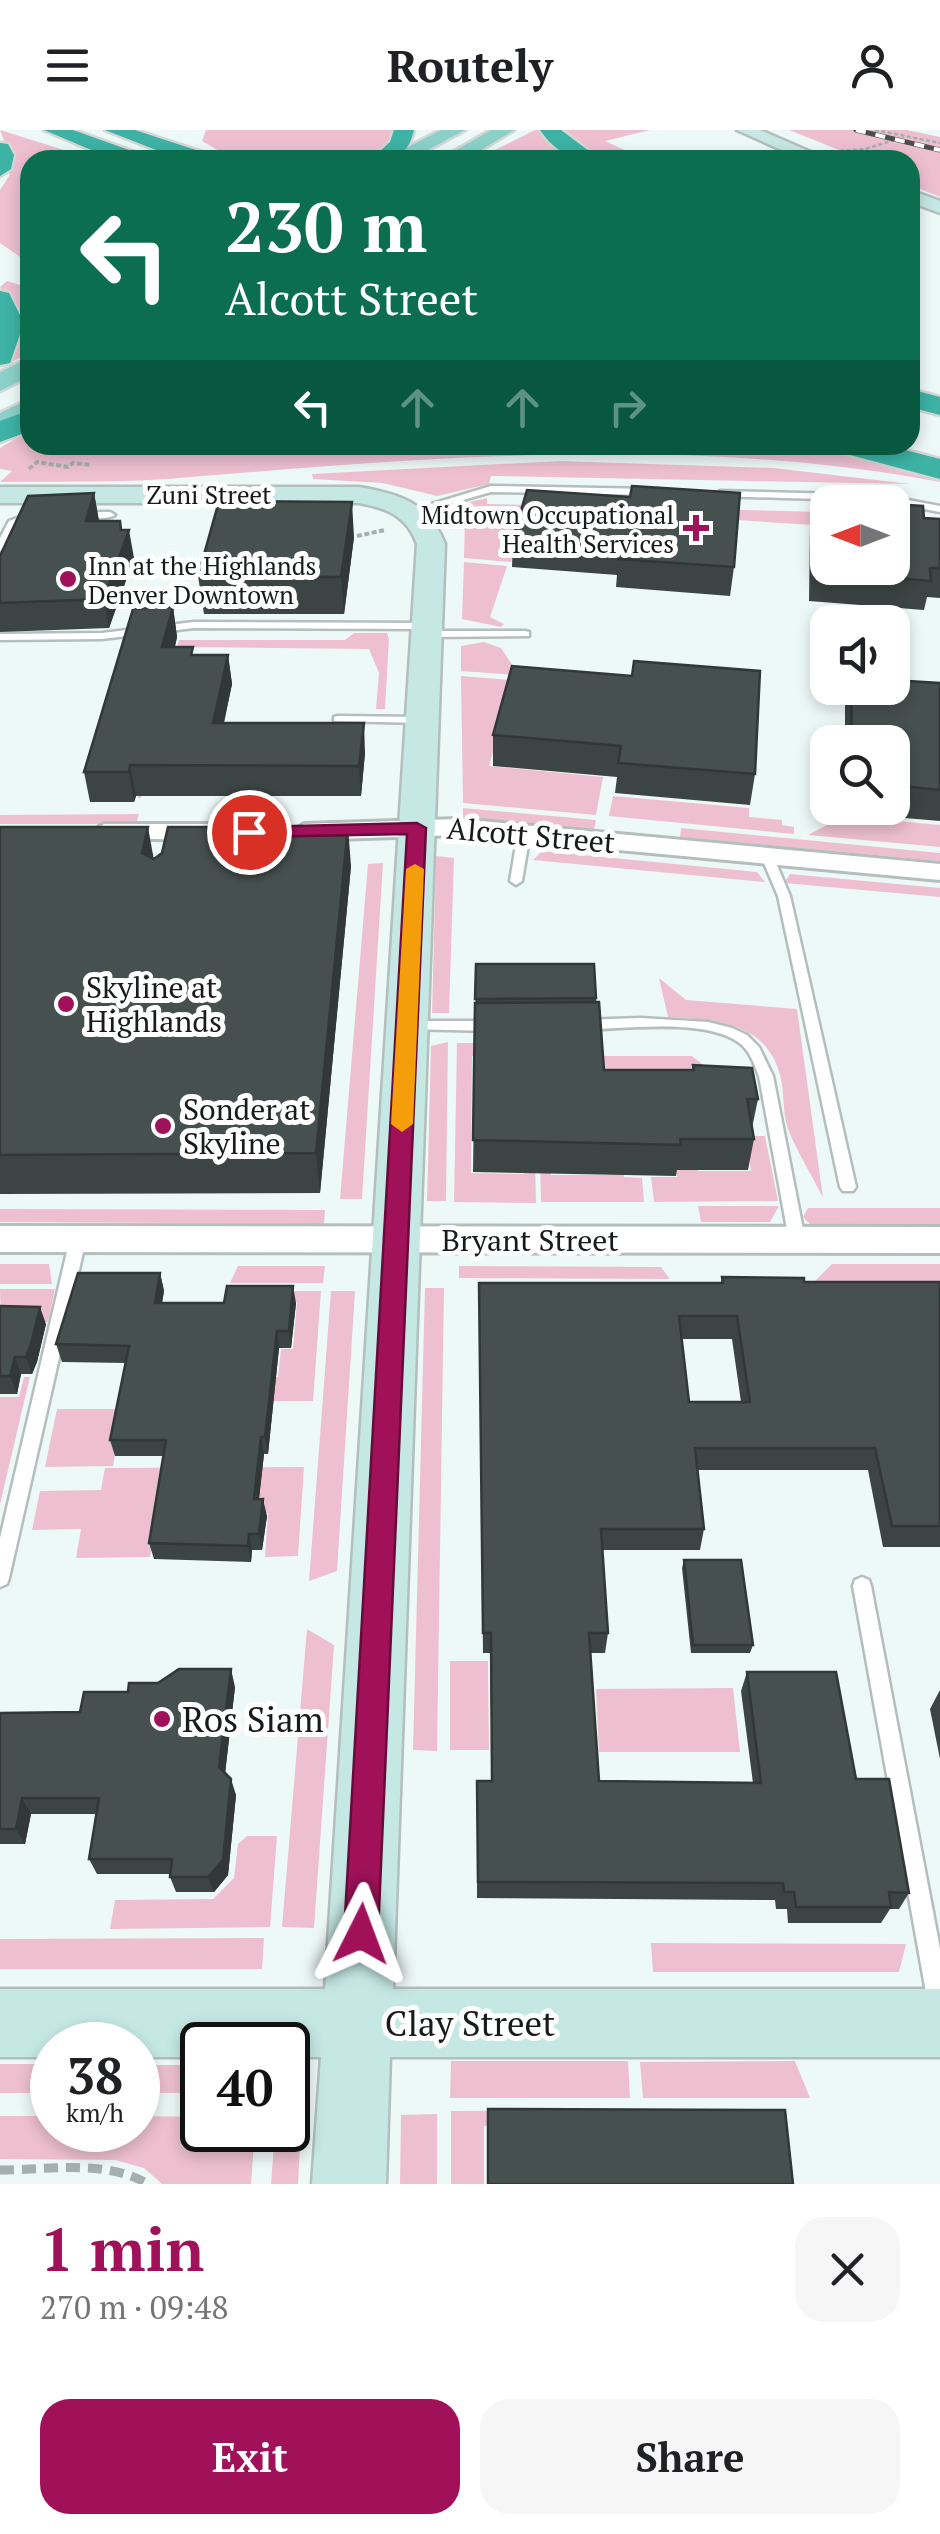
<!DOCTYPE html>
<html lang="en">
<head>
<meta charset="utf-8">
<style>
	:root { --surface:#fff; --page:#f6f6f6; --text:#202124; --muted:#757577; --accent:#a0115a }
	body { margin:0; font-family:"PT Serif",serif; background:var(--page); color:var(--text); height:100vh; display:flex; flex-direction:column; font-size:38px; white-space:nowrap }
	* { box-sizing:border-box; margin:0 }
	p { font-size:32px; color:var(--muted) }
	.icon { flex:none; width:55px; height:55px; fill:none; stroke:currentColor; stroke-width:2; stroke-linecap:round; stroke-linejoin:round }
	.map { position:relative; height:2054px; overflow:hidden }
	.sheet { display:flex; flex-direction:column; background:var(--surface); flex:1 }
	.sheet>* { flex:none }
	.hud { position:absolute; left:20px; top:20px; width:900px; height:305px; border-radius:30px; box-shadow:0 5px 15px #0003; background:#0b6e4f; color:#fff; overflow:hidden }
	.needle { width:65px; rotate:270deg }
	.buttons { position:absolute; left:810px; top:355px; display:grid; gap:20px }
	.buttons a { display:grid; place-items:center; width:100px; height:100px; border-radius:20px; background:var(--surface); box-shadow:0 5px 15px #0003; font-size:50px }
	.speed { position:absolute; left:30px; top:1892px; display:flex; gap:20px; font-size:50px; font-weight:700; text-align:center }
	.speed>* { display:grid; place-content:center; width:130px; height:130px; border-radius:50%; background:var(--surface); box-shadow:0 5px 15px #0003; line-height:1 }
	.speed small { font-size:25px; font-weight:400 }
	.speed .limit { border:5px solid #111; border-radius:15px; background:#fff; color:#111 }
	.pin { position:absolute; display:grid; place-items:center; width:85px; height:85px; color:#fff; margin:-42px; border:5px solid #fff; border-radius:50%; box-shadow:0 2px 10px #0007 }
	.me { position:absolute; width:110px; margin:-55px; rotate:3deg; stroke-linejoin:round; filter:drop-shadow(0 0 8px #0008) }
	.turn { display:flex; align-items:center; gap:35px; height:210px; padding:0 40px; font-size:45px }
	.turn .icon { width:130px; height:130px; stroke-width:2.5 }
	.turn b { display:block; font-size:70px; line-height:85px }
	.lanes { display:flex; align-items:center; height:95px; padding:0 40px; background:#0003; justify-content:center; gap:50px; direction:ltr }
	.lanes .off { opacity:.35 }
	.round { display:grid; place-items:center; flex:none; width:105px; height:105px; border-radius:30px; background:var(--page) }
	.headline { display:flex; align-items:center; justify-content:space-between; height:170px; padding:0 40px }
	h1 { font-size:60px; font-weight:700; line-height:75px; color:var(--accent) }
	.action { display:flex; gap:20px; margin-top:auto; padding:20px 40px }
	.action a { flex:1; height:115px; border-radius:30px; background:var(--accent); color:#fff; font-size:40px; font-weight:700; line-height:115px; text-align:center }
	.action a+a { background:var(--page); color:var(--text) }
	header { display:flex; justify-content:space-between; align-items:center; height:130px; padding:0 40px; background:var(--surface); font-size:45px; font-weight:700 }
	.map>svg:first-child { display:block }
	.green { fill:#eec0cf }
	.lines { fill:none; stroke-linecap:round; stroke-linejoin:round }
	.lane-casing { stroke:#b4bfbd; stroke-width:5 }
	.street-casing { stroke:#b4bfbd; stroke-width:6 }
	.secondary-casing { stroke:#b4bfbd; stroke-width:5 }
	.primary-casing { stroke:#d5d6d6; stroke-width:5 }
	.highway-casing { stroke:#d5d6d6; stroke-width:5 }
	.path-far2 { stroke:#a5afad; stroke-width:2.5; stroke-dasharray:4 2.5; stroke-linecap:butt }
	.path-far1 { stroke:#a5afad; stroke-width:4; stroke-dasharray:5 2.5; stroke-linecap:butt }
	.path { stroke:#a5afad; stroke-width:9; stroke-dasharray:14 8; stroke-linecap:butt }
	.lane { fill:#fff; fill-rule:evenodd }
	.street { fill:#fff; fill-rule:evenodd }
	.secondary { fill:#c5e8e4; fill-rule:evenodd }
	.primary { fill:#8bd1c9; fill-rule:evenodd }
	.highway { fill:#3db2a5; fill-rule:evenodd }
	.rail-casing { stroke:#494f4e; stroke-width:5 }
	.rail { stroke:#fff; stroke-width:4; stroke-dasharray:10; stroke-linecap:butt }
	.wall { fill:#3c4543; fill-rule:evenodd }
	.shaded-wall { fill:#313837 }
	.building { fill:#46504e; stroke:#313837; stroke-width:2.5; fill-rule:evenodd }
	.route { fill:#a0115a; stroke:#680b3a; stroke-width:2.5 }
	.slow { fill:#f59e0b }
	.poi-dot { fill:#a0115a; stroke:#fff; stroke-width:4 }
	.labels { text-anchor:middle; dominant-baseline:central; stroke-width:10; stroke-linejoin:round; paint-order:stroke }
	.far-street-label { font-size:25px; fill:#171b1a; stroke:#fff }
	.far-poi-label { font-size:25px; fill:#171b1a; stroke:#fff; text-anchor:end }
	.street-label { font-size:30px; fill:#171b1a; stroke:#fff }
	.poi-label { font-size:30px; fill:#171b1a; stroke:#fff; text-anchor:start }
	.near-poi-label { font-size:35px; fill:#171b1a; stroke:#fff; text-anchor:start }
	.near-street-label { font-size:35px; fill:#171b1a; stroke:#fff }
</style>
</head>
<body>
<header><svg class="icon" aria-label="menu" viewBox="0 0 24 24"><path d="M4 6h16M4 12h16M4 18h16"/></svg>Routely<svg class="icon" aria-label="person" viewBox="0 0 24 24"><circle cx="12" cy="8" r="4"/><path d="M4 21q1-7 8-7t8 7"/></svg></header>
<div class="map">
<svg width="940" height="2054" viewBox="0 0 940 2054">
	<rect width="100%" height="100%" fill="#edf9f7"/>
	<path class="green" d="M0,0L96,30H30V134L0,113V60L9,46L12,32Z
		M206,0H394L396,6L384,21L369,30H235L202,11Z
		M535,0H545L546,8L576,30H475Z
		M558,0H650L605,11L646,30H601Z
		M789,0H907L940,7V67L910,55V30H864Z
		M7,151L30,158V222L14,231L7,230C24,193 27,189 0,157Z
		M30,300V315H827L940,347V352C684,304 425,328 167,349C112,353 55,351 0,352L12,341L0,339V318Z
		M560,331L774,338L910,354L491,346L489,354L437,366L383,353L313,349L312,344Z
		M487,368V374L607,377L525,387L511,432L464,428L465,385L456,375Z
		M621,377L827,382V396L629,383Z
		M464,432L507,436L490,487L504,494L501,497L462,489Z
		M354,503H387L389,509L385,579H376L379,543L369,519L184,517L141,668H138L179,510H345Z
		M484,512L501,518L519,545L461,541V516Z
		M461,546L621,559L509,565L489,636L603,647L596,685L463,673Z
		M613,666L749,678V687L782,690V695L794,697V704L609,686Z
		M463,678L596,690L594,700L463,688Z
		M139,684L136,694H0V685Z
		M844,686L940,695V717L808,705Z
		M681,698L940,723V731L680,707Z
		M542,721L757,742L765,752L533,730Z
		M436,726L454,728L449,883H432Z
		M383,733L362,1069H340L368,734Z
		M790,744L940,758V767L784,753Z
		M659,848L686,870L797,879L823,1068C812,1045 797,1022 788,999C782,982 785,963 780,945C766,892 716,890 668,887Z
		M448,912L446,1071H427L431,916Z
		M457,913H493L489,925L472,926L471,1043L524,1044L535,1030L536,1073L454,1072Z
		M600,926H692L717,946L686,963L698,1041H751L746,1006H765L778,1071L654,1072L651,1047H677L672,1007L605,968Z
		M603,972H617L624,1047L642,1048L644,1072H541L540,1031H550L551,1045H608Z
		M698,1076H779L770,1092H701Z
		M808,1078H940V1094H810L803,1087Z
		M0,1079L325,1080L324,1094L0,1092Z
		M0,1134H49L52,1154H0Z
		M832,1134H940V1152L815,1151Z
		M238,1136H325L323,1153H230Z
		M459,1136L661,1137L670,1149L459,1148Z
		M425,1158H444L437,1621L413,1620Z
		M0,1159H55L48,1192H1Z
		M229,1161H321L313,1271H200L203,1247H278L281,1219H293L297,1172L227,1173Z
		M331,1161H355L337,1441L309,1451Z
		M24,1247H30L0,1374V1267H19Z
		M57,1279H122L113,1336L45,1337Z
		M304,1337L298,1426L265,1427L268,1383L261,1382L262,1367L159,1368L150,1427L76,1428L81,1399L32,1400L40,1361L101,1360L105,1338Z
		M307,1499L334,1515L314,1798L282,1797Z
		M450,1531H488L489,1620H450Z
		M733,1558L740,1622H599L596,1559Z
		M247,1706H277L270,1797L110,1799L115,1770L213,1769L234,1748L238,1714Z
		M264,1808L262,1839H0V1809Z
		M651,1813L906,1814L899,1842H653Z
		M451,1931H628L630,1968H450Z
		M795,1931L810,1968H643L640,1932Z
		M0,1934H52V1963H0Z
		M138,1935H202V1963H138Z
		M288,1980H302L298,2054H271L275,2000H288Z
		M766,1980L767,1996H484V2054H451V1981Z
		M437,1984V2054H400L401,1985Z
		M0,1986H52V2000H138V1986L202,1987V2000H255L251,2054H162L144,2038L115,2030L0,2029Z"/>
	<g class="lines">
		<defs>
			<path id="lane" d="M491,356L652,359L656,362L652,365L491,362L414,384L409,381Z
				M720,361L881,365L940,376V382L881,371L717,366L716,364Z
				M78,382H110L115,385C106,390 85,389 76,384Z
				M30,383L38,385L16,395L5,418L0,421V408L9,391Z
				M194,492L427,493L432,496L427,499L194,498L102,509L0,510V504L102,503Z
				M525,501L529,502V506L427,507L422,504L427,501Z
				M338,586L422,587L428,590L422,593L334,591V587Z
				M524,699L530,703L522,751L516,755L510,751L518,703Z
				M767,722L773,726L790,766L856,1057L853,1061H843L840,1057L778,766L761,726Z
				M641,888L708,892L732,898L747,905L759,917L773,946L805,1110L803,1114H791L789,1110L759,946C754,934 750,920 738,912C704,888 621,899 580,900L573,895L580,890Z
				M410,891H492L499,896L492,901L405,899L403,896L405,893Z
				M78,1103L84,1105L86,1109L9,1448L7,1454L0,1457V1408L70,1109L72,1105Z
				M862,1447L869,1450L871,1456L940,1819V1890L932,1887L929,1879L853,1456L855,1450Z"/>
			<path id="street" d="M458,689L940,734V750L458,705L304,710L291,702L304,694Z
				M104,694H210L223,702L210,710L95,708L91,702Z
				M0,1096L940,1097V1123L0,1122Z"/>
			<path id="secondary" d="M737,0H760L829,30H804Z
				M910,60L940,71V83L910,72Z
				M0,357H359C400,364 429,373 445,414L393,1859H940V1927H390L386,2054H312L321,1927H288V1915H202V1927H138V1915H52V1927H0V1859H325L417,414C407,386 387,378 359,373H0Z"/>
			<path id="primary" d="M441,0H465L409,30H383Z
				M491,0H514L464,30H439Z
				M30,227V246L0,261V242Z
				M30,269V289L0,303V283Z"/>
			<path id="highway" d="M44,0H73L143,25L146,30H115Z
				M105,0H135L211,25L214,30H182Z
				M394,0H414C408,26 395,30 370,30L390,12Z
				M540,0H561L601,30C572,30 557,24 540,0Z
				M0,13L8,14L14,25L11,39L0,46Z
				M0,161L9,163L24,193L10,233L0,235Z
				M910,259L940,267V285L910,277Z
				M30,280V301L0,312V291Z
				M834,315H886L940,329V349L839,322Z"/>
		</defs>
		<use href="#lane" class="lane-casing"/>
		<use href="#street" class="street-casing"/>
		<use href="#secondary" class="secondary-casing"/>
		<use href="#primary" class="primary-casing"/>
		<use href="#highway" class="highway-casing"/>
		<path class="path-far2" d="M875,0L940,13
			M840,21L865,19L904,7
			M848,22L863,28"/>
		<path class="path-far1" d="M29,339L37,332L68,337L73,333L92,335
			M357,406L385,400"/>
		<path class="path" d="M0,2040C47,2040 106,2029 148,2054"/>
		<use href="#lane" class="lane"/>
		<use href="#street" class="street"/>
		<use href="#secondary" class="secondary"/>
		<use href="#primary" class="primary"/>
		<use href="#highway" class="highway"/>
		<defs>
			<path id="rail" d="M856,0L940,20"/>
		</defs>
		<use href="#rail" class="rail-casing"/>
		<use href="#rail" class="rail"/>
	</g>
	<path class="wall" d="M94,363L99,391H120L122,400L134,428L109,498L0,502V426Z
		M630,367L734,437L730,466L616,457L617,445L512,437L513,408Z
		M814,368L924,388L940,389V468L927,467L924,480L809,471L810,396Z
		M354,407L344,484H204L198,446Z
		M173,477L177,507L175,517L194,525H228L232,554L224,593L365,623L361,666H136L134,672H90L84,642Z
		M632,546L755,644L750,675L615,663L617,647L493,636V605Z
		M940,553V691L846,683V678H892V612H845V576L848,558H892Z
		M0,697L153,729L351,736L320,1063L0,1064Z
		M476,834L596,868L604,940H692L693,935L758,969L752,998L754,1009L748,1040H677L676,1046L473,1042Z
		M160,1143L164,1161L162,1173H296L291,1218H279L268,1324H264L259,1369L267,1386L262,1420H252L251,1432L154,1429L149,1413L163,1326H115L110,1310L126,1233L62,1232L56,1214Z
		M722,1147L804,1152H940V1417H883L868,1340H697L704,1399L700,1420H602L608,1503L605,1523H591L599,1651L753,1653L741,1561L747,1542L856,1649L909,1763L899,1779H890L881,1793H788L787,1779H776L775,1770L477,1768V1651H492L490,1523H483L479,1153H721ZM681,1209H732L741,1272H689Z
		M0,1176L46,1194L37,1232L32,1244H21L17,1264H0Z
		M684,1430L753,1515L750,1523H691L682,1438Z
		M235,1557L225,1643L236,1665L228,1745L214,1762H176L170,1747V1744H97L89,1729L96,1684H31L25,1714H0V1583L80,1582L128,1562Z
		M940,1560V1629L930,1579Z"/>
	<path class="shaded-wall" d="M94,363L99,391H86Z
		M352,372L354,407L344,484L341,447Z
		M120,391L124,414L129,400L134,428L109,498L104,469Z
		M173,477L177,507L167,547L162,517Z
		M228,525L232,554L217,623L213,593Z
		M364,593L365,623L361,666L359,636Z
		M130,635L136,666L134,672L129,642Z
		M148,697L155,736L142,723Z
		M348,697L351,736L320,1063L316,1023Z
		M160,1143L164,1161L159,1190L155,1173Z
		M293,1156L296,1173L291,1218L289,1201Z
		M40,1177L46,1194L37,1232L32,1244L26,1227Z
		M277,1201L279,1218L268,1324L265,1307Z
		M15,1227L21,1244L17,1264L10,1246Z
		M261,1307L264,1324L257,1386L254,1369Z
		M263,1369L267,1386L262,1420L259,1404Z
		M249,1404L252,1420L251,1432L248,1416Z
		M231,1539L235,1557L224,1653L219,1637Z
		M231,1649L236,1665L228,1745L214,1762L208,1747Z
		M22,1668L31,1684L25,1714L16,1699Z"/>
	<path class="building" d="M632,356L740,363L734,437L618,429L620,416L513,408L527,360L630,367Z
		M94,363L86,391H120L121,400H129L104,469L0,473V426L28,366Z
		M814,368L875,372H828V438H892V374L923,376L924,388L940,389V438H930L931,451L813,442Z
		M219,371L352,372L341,447L198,446Z
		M173,477L162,517H193L191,525H228L213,593H364L359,636L130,635L129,642H84L133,479Z
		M634,531L760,541L755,644L618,633L621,616L493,605L512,536L632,546Z
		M892,550L940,553V660L892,655V612H852L851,558H892Z
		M0,697H148L142,723L154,729L162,723L168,697H348L316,1023L0,1025Z
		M476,834H594L596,868L475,869Z
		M599,872L604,940H694L693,935L752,938L758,969H747L754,1009H680L681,1015L473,1010L475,873Z
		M78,1143H160L155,1173H224L227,1156H293L289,1201H277L265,1307H261L254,1369H263L259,1404H249L248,1416L149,1413L166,1310H110L129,1216L56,1214Z
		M722,1147L804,1148V1152H940V1396H892L875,1318H695L704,1399H601L608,1503H589L599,1651L761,1653L747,1542H836L856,1649H889L909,1763L889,1762L891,1777H796L794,1762H784L783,1753L478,1752L477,1651H492L491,1503H483L479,1153H723ZM679,1186H737L750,1272H689Z
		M0,1176L40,1177L31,1214L26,1227H15L10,1246H0Z
		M684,1430H741L753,1515H693Z
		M179,1539H231L219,1637L231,1649L223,1730L208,1747H170L172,1729H89L99,1668H22L16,1699H0V1583L80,1582L84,1562H128L129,1553H158Z
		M488,1979L785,1980L793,2054H488Z"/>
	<path class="route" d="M417,693L426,698L378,1804L373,1816L361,1821L349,1816L344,1804L407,704L249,707L240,702L249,697Z"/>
	<path class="slow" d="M415,734L424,739L413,994L402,1002L391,994L406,739Z"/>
	<g class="poi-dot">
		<path d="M691 383h10v10h10v10h-10v10h-10v-10h-10v-10h10z"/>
		<circle cx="68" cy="449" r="10"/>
		<circle cx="66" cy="874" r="10"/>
		<circle cx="163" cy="996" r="10"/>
		<circle cx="162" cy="1589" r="10"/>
	</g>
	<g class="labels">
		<g class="far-street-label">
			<text x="209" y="364">Zuni Street</text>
		</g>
		<g class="far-poi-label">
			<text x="674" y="384">Midtown Occupational<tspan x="674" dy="29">Health Services</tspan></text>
			<text x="88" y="435" text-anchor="start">Inn at the Highlands<tspan x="88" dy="29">Denver Downtown</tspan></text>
		</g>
		<g class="street-label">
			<text transform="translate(531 705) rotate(5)">Alcott Street</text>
			<text x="530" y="1110">Bryant Street</text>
		</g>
		<g class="poi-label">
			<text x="86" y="857">Skyline at<tspan x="86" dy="34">Highlands</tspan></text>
			<text x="183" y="979">Sonder at<tspan x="183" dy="34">Skyline</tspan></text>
		</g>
		<g class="near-poi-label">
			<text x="182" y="1589">Ros Siam</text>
		</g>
		<g class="near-street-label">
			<text x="470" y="1893">Clay Street</text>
		</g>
	</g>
</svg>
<div class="buttons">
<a><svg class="needle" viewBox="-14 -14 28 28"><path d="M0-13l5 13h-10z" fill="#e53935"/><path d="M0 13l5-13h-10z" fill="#757577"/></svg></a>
<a><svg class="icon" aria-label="sound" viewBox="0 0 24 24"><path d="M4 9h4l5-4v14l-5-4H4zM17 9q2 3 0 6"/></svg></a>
<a><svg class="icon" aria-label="search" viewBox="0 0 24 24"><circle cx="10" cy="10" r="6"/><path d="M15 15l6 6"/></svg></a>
</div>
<div class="speed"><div>38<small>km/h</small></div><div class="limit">40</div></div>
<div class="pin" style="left:249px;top:702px;background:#d93025"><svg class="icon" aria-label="arrive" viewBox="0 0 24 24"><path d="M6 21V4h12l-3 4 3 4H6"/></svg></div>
<svg class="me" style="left:361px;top:1804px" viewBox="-20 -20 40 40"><path d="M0-17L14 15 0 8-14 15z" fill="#a0115a" stroke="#fff" stroke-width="4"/></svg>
<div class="hud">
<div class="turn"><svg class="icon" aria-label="left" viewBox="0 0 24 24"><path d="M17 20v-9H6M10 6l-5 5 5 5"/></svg><div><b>230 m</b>Alcott Street</div></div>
<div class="lanes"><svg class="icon" aria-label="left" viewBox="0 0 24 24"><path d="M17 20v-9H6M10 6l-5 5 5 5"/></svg><svg class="icon off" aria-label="ahead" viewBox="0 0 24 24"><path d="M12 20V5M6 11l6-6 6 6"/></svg><svg class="icon off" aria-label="ahead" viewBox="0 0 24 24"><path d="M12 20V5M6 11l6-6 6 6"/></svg><svg class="icon off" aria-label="right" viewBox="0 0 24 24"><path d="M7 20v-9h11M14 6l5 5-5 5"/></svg></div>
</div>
</div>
<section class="sheet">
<div class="headline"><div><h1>1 min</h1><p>270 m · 09:48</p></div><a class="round"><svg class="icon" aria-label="close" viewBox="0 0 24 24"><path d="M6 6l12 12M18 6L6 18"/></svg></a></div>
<div class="action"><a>Exit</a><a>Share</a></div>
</section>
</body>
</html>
